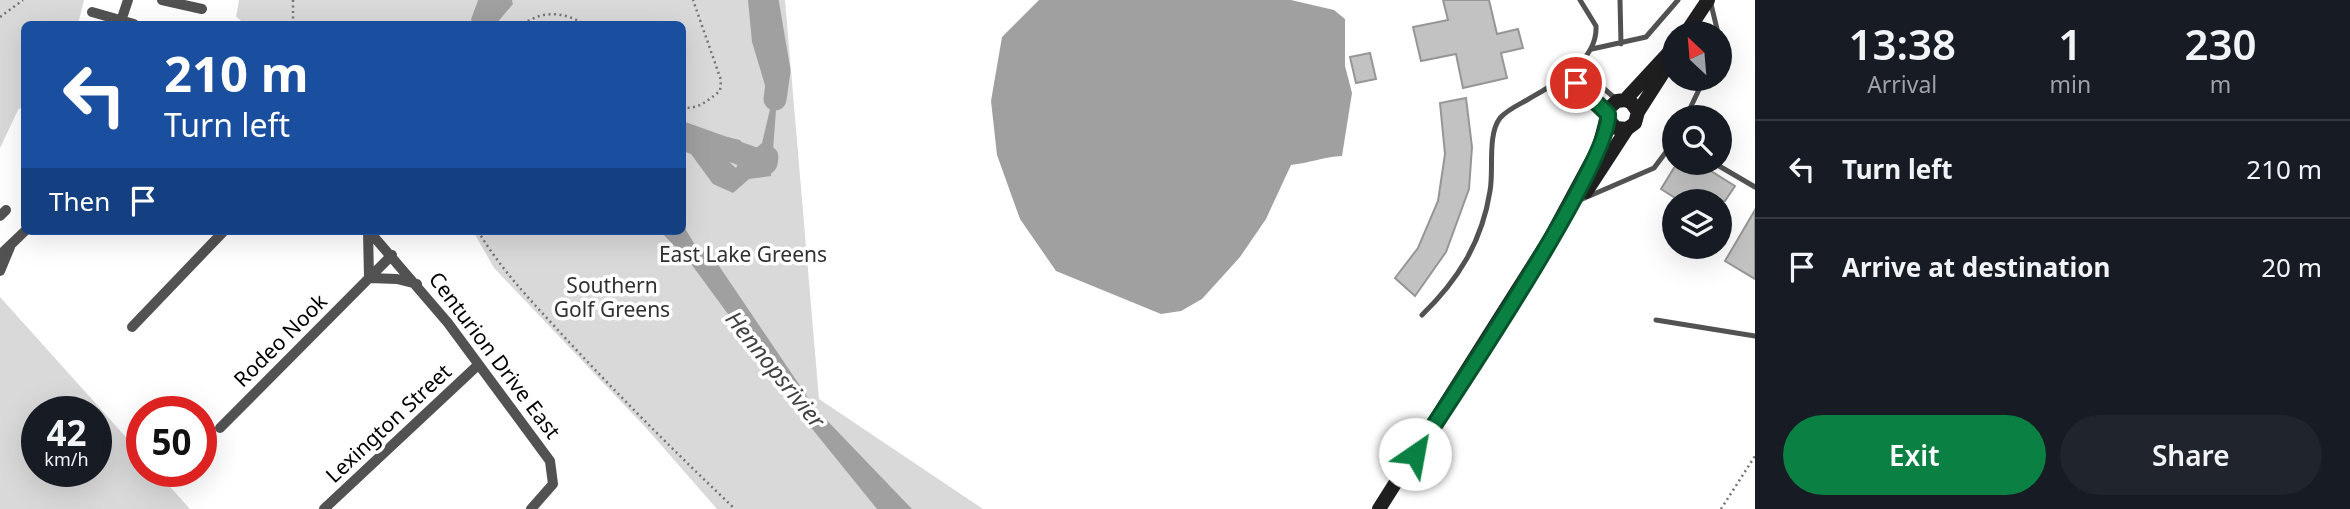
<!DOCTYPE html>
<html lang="en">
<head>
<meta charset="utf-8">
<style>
	:root { --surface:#171b24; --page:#20242c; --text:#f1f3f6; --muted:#9ea1a6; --line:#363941; --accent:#0b8043 }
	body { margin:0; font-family:"Noto Sans",sans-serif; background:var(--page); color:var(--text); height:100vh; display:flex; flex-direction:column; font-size:26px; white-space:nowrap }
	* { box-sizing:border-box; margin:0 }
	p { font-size:23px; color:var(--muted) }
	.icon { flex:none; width:38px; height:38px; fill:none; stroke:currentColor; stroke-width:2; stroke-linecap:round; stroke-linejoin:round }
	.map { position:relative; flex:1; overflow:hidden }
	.details { display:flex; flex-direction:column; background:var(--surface); width:595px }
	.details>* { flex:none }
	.guide { position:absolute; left:21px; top:21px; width:665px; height:214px; border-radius:10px; box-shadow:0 7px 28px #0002; background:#1a4fa0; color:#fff; overflow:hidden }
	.needle { width:46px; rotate:334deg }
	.buttons { position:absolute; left:1662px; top:21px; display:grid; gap:14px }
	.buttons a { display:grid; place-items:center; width:70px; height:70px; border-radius:50%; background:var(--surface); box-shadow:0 7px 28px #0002; font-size:35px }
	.speed { position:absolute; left:21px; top:396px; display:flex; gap:14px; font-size:35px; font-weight:700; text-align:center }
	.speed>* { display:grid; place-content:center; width:91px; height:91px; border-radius:50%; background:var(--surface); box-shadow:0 7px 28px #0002; line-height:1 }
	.speed small { font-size:18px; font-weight:400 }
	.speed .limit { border:10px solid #d22; background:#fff; color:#111 }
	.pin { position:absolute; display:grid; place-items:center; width:60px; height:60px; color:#fff; margin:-30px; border:4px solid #fff; border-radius:50%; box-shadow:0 2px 7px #0007 }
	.me { position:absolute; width:77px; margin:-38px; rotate:33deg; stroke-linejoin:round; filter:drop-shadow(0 0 5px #0008) }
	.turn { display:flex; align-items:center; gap:24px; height:147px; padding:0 28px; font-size:32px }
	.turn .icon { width:91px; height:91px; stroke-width:2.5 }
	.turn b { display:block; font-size:49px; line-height:60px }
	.then { display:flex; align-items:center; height:66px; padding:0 28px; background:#0003; gap:14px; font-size:26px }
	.eta { display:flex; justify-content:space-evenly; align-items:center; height:119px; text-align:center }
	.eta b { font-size:42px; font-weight:600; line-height:49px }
	.cta { display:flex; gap:14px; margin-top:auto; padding:14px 28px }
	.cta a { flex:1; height:80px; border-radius:42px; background:var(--accent); color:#fff; font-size:28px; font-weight:600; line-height:80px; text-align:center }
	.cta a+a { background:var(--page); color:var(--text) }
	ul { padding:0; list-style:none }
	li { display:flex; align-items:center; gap:21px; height:98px; padding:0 28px; border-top:2px solid var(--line) }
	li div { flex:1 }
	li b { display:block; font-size:26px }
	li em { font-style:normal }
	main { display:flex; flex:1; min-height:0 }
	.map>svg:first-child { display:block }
	.green { fill:#d9d9d9; fill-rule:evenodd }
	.water { fill:#a0a0a0 }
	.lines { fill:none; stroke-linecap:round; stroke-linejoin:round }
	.river { stroke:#a0a0a0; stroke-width:23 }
	.building { fill:#c2c2c2; stroke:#969696; stroke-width:2 }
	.path { stroke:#747474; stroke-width:2.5; stroke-dasharray:2 3.5; stroke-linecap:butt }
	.service { stroke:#525252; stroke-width:5 }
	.minor { stroke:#525252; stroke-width:10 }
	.secondary { stroke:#1f1f1f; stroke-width:14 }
	.route-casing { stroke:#07532c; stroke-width:18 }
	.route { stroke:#0b8043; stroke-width:12 }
	.labels { text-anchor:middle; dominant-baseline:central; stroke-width:7; stroke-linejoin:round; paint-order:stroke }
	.park-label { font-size:21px; fill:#303030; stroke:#fff }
	.street-label { font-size:21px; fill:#000; stroke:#fff }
	.water-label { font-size:23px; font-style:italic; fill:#414141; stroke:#fff }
</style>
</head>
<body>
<main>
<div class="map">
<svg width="1755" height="509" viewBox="0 0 1755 509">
	<rect width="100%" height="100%" fill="#fff"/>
	<path class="green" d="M0,0H84L78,24H24V105L18,110L0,148Z
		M239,0H478L471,19L472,24H245L236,17Z
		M512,0H785L819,399L983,509H717L647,429L494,268L473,231H682V24H494L513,4Z
		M0,297L142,455V471H156L190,509H0ZM96,411V471H37V411Z"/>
	<path class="water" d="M478,0H512L513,4L496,24H472L471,19Z
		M748,0H769L779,71L771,176L749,179L733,193L713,184L691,154L683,151V129L710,135L706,147L715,149L736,168L742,155L740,146L730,144L727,137L740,140L746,148L753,151L762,143L771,105L752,42Z
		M1039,0H1291L1334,10L1345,19V66L1352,93L1342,156C1323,157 1309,163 1291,165L1266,219L1240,257L1202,299L1181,311L1161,314L1056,271L1020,219L997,155L991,101L1002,37Z
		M683,225L695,245L715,260L815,408L912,509H877L813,430L689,261L660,231H682Z"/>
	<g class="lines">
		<path class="river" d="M767,0L779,71L775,99
			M682,133L766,163L767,157"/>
	</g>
	<path class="building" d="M1443,0H1489L1497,34L1518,29L1523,48L1501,53L1507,78L1463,88L1456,54L1421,61L1413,27L1448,20Z
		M1370,53L1376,79L1356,83L1350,57Z
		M1466,98L1472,147L1469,189L1446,252L1415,296L1395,278L1418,248L1438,201L1445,154L1440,103Z
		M1677,163H1698L1735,186L1725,201H1680L1661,189Z
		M1755,210V279L1725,261Z"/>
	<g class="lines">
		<path class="path" d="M293,0V24
			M0,17L23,0
			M523,24C544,10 563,12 585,24
			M682,108C699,109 707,101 720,91L721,80L693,0
			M478,231C503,273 536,306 569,342C623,400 678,455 735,509
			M1721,509L1755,456"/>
		<path class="service" d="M1620,0L1621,44
			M1710,0L1718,33
			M1592,49L1646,37L1678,0
			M1577,65L1617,100
			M1567,75L1606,111
			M1686,117L1704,79
			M1714,163L1755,187
			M1580,200L1654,168L1675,140
			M1422,315C1458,280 1482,242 1490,191C1494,170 1487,135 1500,118C1507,110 1518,105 1527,100C1554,84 1598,62 1596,26L1580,0
			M1656,320L1755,336"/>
		<path class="minor" d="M162,0L202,9
			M92,12L134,24
			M120,24L128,0
			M0,216L6,210
			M368,231L369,278L397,279L417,284
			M369,231L448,323L550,461L553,484L531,509
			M0,255L25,231
			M0,271L10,247
			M132,327L224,231
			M220,428L392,255
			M324,509L478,365"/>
		<path class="secondary" d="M1686,33L1708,0
			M1625,100L1675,46
			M1638,112L1668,65
			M1586,192L1627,129
			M1379,509L1549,240L1599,147L1609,108L1617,101L1625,100L1631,102L1638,112L1635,123L1627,129L1616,128L1609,120"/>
	</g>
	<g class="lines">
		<defs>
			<path id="route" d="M1415,454C1448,404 1613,158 1608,114L1576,83"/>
		</defs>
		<use href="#route" class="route-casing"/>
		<use href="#route" class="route"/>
	</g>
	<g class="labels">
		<g class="park-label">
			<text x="743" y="254">East Lake Greens</text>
			<text x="612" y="285">Southern<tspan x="612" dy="24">Golf Greens</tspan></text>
		</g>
		<g class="street-label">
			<text transform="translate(280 340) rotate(-45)">Rodeo Nook</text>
			<text transform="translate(495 355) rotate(53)">Centurion Drive East</text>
			<text transform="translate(388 423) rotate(-43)">Lexington Street</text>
		</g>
		<g class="water-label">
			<text transform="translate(776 369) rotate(51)">Hennopsrivier</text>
		</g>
	</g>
</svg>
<div class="buttons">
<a><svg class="needle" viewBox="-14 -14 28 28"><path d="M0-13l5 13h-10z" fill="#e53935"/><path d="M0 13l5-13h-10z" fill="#9ea1a6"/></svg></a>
<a><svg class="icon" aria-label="search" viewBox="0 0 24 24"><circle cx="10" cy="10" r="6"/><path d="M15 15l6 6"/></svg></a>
<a><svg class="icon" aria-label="layers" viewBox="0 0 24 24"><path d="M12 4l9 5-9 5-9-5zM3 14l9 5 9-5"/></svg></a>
</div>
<div class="speed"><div>42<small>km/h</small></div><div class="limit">50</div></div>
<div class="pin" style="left:1576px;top:83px;background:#d93025"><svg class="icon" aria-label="arrive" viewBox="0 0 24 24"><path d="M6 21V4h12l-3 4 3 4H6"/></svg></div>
<svg class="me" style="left:1415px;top:454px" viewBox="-20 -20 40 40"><circle r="19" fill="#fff"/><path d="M0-13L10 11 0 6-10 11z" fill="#0b8043"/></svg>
<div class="guide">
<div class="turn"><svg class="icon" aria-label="left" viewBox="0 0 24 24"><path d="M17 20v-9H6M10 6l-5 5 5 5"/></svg><div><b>210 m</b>Turn left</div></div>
<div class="then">Then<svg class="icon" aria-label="arrive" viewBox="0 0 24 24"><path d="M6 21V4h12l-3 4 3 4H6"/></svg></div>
</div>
</div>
<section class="details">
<div class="eta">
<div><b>13:38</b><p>Arrival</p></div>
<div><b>1</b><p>min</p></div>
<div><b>230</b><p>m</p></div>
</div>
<ul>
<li><svg class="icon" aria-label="left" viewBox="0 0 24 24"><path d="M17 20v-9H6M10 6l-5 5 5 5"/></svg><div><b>Turn left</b></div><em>210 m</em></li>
<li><svg class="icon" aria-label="arrive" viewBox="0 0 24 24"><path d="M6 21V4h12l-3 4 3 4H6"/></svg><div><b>Arrive at destination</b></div><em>20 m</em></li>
</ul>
<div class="cta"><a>Exit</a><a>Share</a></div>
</section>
</main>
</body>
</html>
